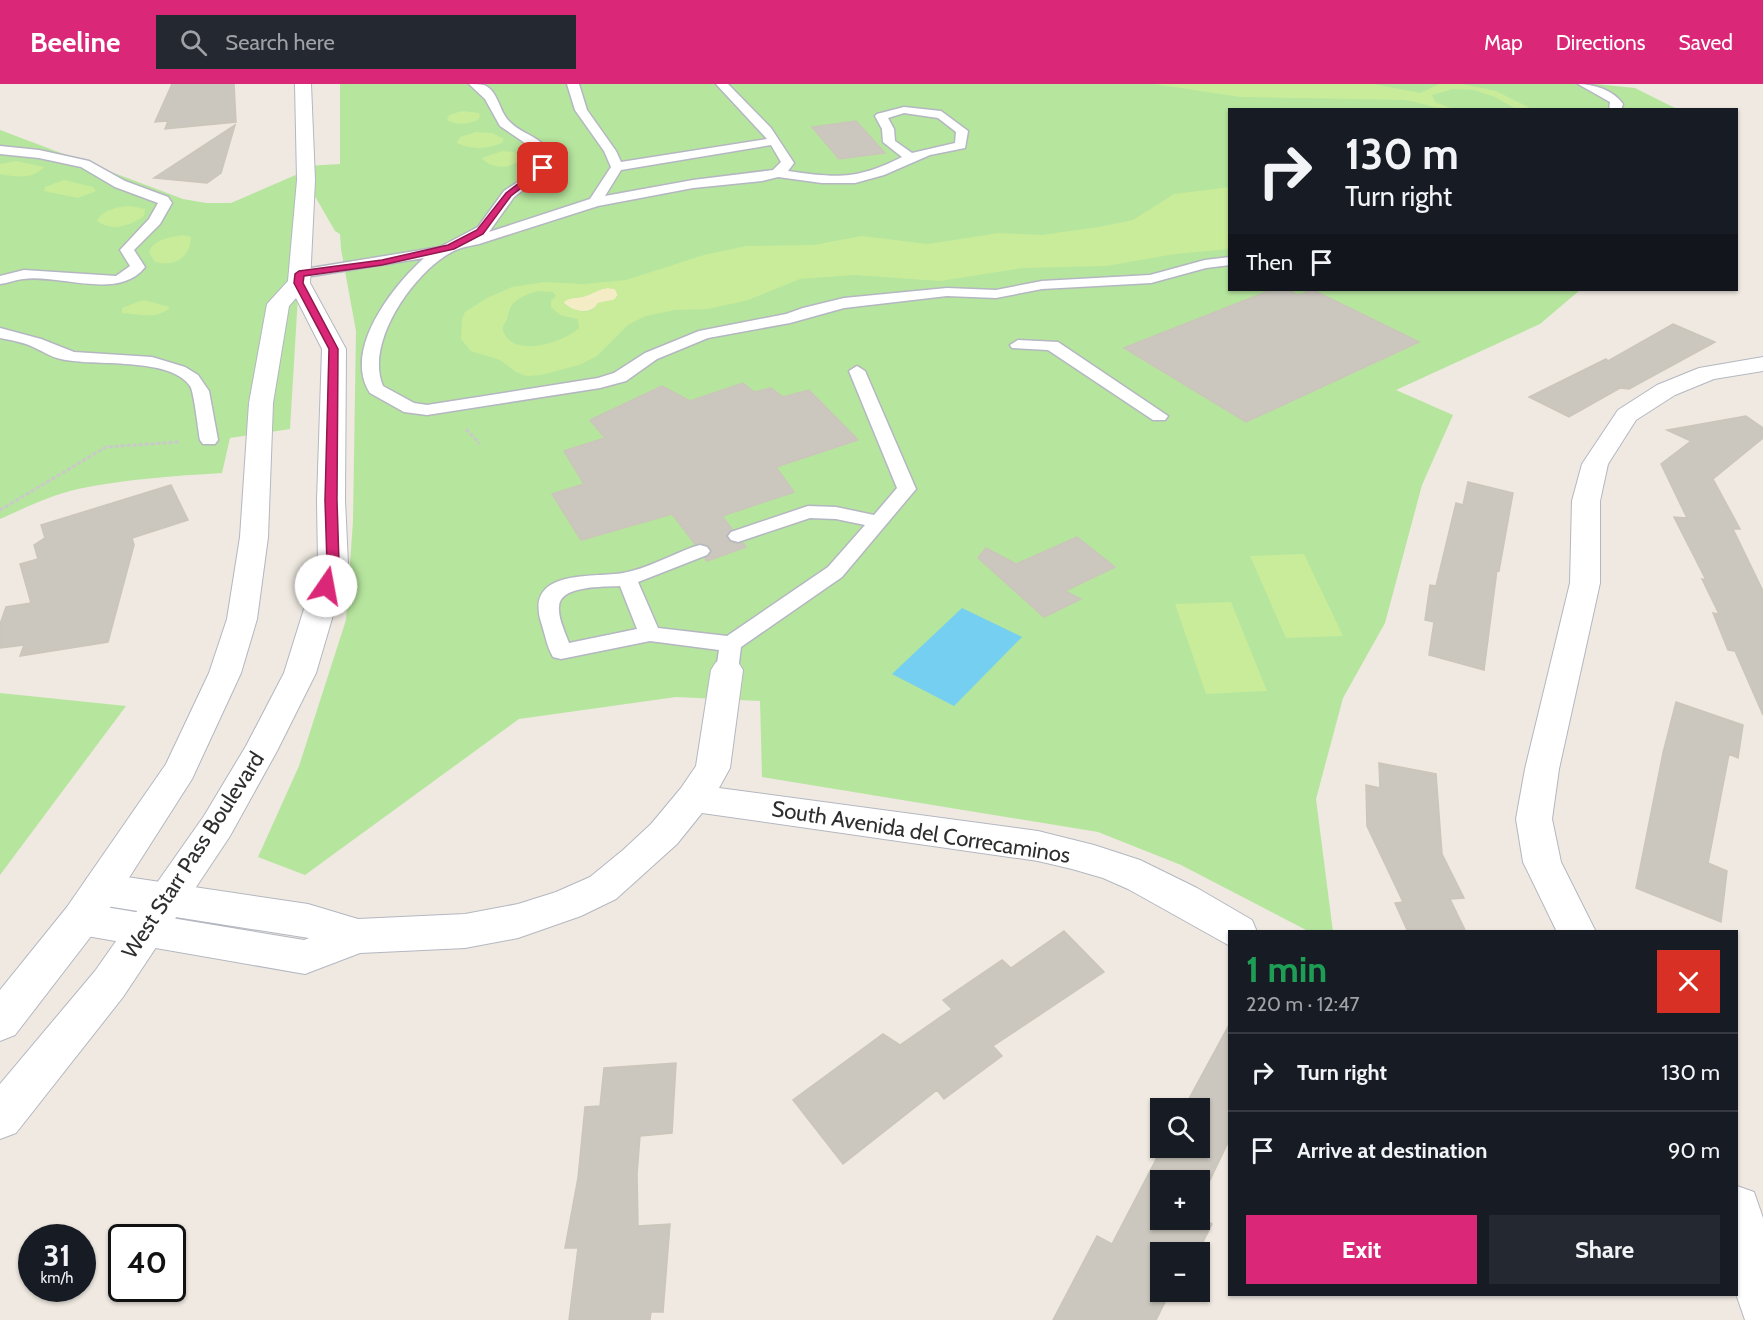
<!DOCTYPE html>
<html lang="en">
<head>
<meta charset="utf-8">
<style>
	:root { --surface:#171b24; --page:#242831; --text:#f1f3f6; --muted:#9ea1a6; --line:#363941; --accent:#db2777 }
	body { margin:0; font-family:Cabin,sans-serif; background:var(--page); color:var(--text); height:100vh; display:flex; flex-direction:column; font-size:22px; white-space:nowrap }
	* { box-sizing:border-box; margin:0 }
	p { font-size:20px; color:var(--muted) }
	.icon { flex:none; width:33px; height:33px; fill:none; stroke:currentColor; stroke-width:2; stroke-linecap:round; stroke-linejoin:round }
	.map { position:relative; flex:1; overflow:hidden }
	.panel { position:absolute; left:1228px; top:846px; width:510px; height:366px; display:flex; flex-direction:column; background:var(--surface); border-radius:0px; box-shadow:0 2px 4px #0004 }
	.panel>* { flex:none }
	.banner { position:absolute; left:1228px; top:24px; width:510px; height:183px; border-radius:0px; box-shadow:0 2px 4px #0004; background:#171b24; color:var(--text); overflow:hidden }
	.controls { position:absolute; left:1150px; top:1014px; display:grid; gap:12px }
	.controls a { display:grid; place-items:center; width:60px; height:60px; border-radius:0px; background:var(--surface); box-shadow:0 2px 4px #0004; font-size:30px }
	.speed { position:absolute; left:18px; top:1140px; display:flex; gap:12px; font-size:30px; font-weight:700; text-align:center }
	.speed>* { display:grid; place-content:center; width:78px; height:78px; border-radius:50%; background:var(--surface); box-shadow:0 2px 4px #0004; line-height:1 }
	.speed small { font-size:15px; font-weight:400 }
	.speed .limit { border:3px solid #111; border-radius:9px; background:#fff; color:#111 }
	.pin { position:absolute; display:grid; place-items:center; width:51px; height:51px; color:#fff; margin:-26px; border-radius:12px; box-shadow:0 3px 9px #0006 }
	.me { position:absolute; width:66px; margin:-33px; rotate:12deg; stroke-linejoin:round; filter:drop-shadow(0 0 4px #0008) }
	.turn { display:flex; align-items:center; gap:21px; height:126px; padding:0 18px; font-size:27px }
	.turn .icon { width:78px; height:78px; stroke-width:2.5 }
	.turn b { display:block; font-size:42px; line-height:51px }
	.then { display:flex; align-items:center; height:57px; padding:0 18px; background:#0003; gap:12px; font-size:22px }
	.round { display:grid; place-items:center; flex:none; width:63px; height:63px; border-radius:0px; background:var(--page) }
	.summary { display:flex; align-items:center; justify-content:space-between; height:102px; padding:0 18px }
	h1 { font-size:36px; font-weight:700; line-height:45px; color:#1e9e55 }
	.primary-button { display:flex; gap:12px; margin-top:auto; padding:12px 18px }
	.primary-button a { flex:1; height:69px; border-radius:0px; background:var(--accent); color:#fff; font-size:24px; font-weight:700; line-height:69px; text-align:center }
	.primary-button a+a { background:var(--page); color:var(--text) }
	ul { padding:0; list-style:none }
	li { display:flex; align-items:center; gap:18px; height:78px; padding:0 18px; border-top:2px solid var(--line) }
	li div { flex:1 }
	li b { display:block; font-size:22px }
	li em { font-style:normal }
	header { display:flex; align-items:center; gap:36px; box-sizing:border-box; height:84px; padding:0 30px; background:var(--accent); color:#fff }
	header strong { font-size:28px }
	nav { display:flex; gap:33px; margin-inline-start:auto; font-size:21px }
	.search { width:420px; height:54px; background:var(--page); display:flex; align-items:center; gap:15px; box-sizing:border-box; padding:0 21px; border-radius:0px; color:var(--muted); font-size:22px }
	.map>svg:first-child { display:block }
	.green { fill:#b6e59e }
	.sand { fill:#f3ecc5 }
	.pitch { fill:#c9ec9a; fill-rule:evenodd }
	.water { fill:#75cff0 }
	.building { fill:#cbc7bf; stroke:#cbc5ba; stroke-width:1.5 }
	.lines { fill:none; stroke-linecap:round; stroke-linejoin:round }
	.service-casing { stroke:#b4b7c1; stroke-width:3 }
	.minor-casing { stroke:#b4b7c1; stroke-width:2 }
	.tertiary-casing { stroke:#b4b7c1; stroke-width:2 }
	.path { stroke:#c9c9c9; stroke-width:3; stroke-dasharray:4 2; stroke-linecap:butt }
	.service { fill:#fff; fill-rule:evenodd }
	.minor { fill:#fff; fill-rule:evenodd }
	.tertiary { fill:#fff; fill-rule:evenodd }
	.route { fill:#db2777; stroke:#8e194d; stroke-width:1.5 }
	.labels { text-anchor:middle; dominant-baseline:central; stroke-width:4.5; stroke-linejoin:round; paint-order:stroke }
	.street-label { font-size:22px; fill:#2e2e2e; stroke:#fff }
</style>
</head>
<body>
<header>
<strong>Beeline</strong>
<div class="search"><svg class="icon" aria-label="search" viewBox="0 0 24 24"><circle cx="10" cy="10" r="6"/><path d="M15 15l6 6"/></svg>Search here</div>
<nav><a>Map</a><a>Directions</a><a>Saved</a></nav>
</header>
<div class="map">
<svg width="1763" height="1236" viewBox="0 0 1763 1236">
	<rect width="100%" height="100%" fill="#efe9e1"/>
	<path class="green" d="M340,0H1596L1635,4L1677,25L1230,26V206H1580L1540,240L1396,306L1453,331L1422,401L1385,539L1343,614L1316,715L1333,848L1308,847L1181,781L1098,748L762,693L760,617L676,613L519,635L305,791L258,773L299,682L346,536L353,437L356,247L341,165L340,150L335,147L305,95L290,345L230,354L222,389C174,392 126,395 78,405C51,411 25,424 0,435V46L183,115L206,119H231L305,87V82L340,80Z
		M0,609L126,622L0,791Z"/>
	<path class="sand" d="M608,204L615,205L618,211L614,216L598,219C591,232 572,228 563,218C571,212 579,215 588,211C596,208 599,205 608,204Z"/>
	<path class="pitch" d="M1154,0H1374L1420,9L1439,0H1462L1496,7L1532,25H1516L1495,13L1474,6L1453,5L1432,11L1435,18L1453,25C1436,26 1421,18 1404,16L1240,13Z
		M462,27L479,29L480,33L478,36C468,40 457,42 447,36L449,31Z
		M476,48L492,49L504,55L502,59C488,65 471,66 457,59L460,53Z
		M502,67L513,68L522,74C513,85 491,86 482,74Z
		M16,77L44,83C32,96 16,93 0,90V80Z
		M64,96L93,103L96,107L78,114L44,107L45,103Z
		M1230,103V165L1175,170L1106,182L1022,184L940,197L855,191L800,195L748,216L708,225L675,226L646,232L629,240L597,272L579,281L541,291L527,292L516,288L500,276L471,267L461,255L462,235L465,228L487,214L512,203L544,198L583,200L626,196L704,171L746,162L814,161L861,152L928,160L999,149L1042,151L1099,143L1133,136L1174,110ZM608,204L615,205L618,212L613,216L598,219C596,221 595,225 592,226C585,231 568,224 563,219C571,211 579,215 588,211C596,208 599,205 608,204ZM537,207L553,208L556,212L551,217V223L560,231L578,235L579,244C565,258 515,274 504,249C500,242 507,238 508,232C510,216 523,212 537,207Z
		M130,122L145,125L144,132C130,142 112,148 97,137C103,125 118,123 130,122Z
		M183,151L191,153C190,174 175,183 155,178L149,168C154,155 171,153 183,151Z
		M143,216L170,223C160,236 137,230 122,229V224Z
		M1304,470L1343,552L1286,554L1250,472Z
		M1231,518L1267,607L1206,610L1175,520Z"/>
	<path class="water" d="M962,524L1022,553L954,622L892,590Z"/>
	<path class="building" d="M172,0H234L236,38L165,45L168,37L155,38Z
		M856,37L885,69L839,75L812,43Z
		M235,41L221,89L207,99L154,94Z
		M1271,206H1287L1298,211L1313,206L1419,258L1246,338L1124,264Z
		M1673,240L1715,258L1629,305L1620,304L1569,333L1529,313L1606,275L1608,277Z
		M743,299L754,308L771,304L783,313L809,306L858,356L776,383L794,408L722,432L732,445L726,452L729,457L737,460L743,459L746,463L707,477L705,474L709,472L712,466L708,461L695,460L672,430L581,456L552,410L584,400L564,367L605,354L590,336L662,302L690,317Z
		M1746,332L1763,344V354L1713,395L1740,445H1733L1763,507V631L1735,567L1728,566L1713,529L1719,530L1702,495L1706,496L1674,433L1687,434L1661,380L1691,357L1667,346Z
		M1468,398L1513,409L1499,487L1497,486L1484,586L1429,571L1434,538L1425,536L1430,501L1436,502L1456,419L1463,421Z
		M171,401L188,436L132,454L134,461L108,558L20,572L24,561L0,564V540L6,523L31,519L20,480L38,475L34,461L45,454L41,441Z
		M1077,453L1115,483L1065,507L1081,515L1044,533L978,474L986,464L1016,480Z
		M1676,618L1743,641L1738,674L1729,670L1708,779L1727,787L1721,838L1636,804L1663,669Z
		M1379,679L1436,690L1442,770L1464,814L1450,815L1466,848H1408L1395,819L1403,818L1367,742L1366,701L1380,704Z
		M1064,847L1104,888L993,962L1002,972L944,1015L937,1006L843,1080L793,1016L883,950L900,961L952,925L943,916L1002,876L1011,884Z
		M1230,939V1054L1200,1117V1096H1161V1136H1200V1132L1212,1140L1198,1168H1161V1208H1170L1156,1236H1053L1097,1152L1112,1160L1162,1064H1200V1024H1184Z
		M676,979L672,1049L640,1052L637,1090L638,1142L670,1140L663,1228H651L650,1236H569L578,1164H565L578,1094L585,1023L600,1022L604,984Z"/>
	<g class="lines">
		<defs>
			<path id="service" d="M469,0C474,0 480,0 484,1C498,7 499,26 508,36C522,52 543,51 551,73L547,88L514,113L489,148L590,115L611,83L604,67L575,26L567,0H579L587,26L616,67L621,78L767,55L716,0H728L771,44L794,79L788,87C837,94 857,96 902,73L883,58L882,45L875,32L877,30L904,23L941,27L968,47L965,64L930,71L884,91L855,99H822L778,93L762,97L693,104L598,122L479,160C465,163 459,163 445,172C410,195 365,260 383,302L414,319L427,321L598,294L614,289L645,269L699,247L786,230L803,224L844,214L947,204L996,206L1042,197L1150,191L1205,176L1230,173V181L1206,184L1151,199L1042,205L996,214L947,212L844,224L790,239L708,254L657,275L626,297L600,304L427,331L404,328L370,309C342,266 393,202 424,174L299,194L292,190L299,186L440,163L478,143L504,107L533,88L538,80L537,67L500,42L485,15ZM904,29L938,34L956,48L955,59L912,69L895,57L894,45L888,34ZM771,61L781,78L773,86L693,96L605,112L621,86Z
				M1578,0C1594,0 1613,6 1623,20L1621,26H1609L1610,18Z
				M0,62L39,66L89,77L125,97L168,113L172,119L160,140L134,166L145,183C119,217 60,190 23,195C15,196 8,199 0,200V192L24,186L116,192L130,182L120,166L149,135L158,119L115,103L81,83L39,74L0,70Z
				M0,244L41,255L74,268L152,273L185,283L198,291L209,307L218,356L215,360H203L200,356C198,346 194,307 190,302C169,272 94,283 61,275C50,273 41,266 31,262C22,258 10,256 0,254Z
				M1018,256L1058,258L1168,332L1165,336H1153L1048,266L1012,264L1010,261Z
				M857,282L865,287L916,405L842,493L741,563L738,586L735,591L727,594L719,591L716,586L719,566L650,557L561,575L553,573C547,563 545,550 541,538C525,485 591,494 623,489C646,485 671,471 693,463L700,461L707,463L710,467L707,471L638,498L658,544L727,552L828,483L865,441L836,435L810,434L738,458L731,456L728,452L731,448L808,422L836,423L874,431L897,404L849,287ZM620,502L637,545L569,559C565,548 558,534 559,523C559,501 604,503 620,502Z"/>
			<path id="minor" d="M1763,273V287L1714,295L1675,311L1636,336L1608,380L1600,417V499L1559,685L1552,735L1561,778L1596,848H1557L1523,778L1516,735L1525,685L1570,499L1572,417L1582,380L1618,326L1657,301L1699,284Z
				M727,575L738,578L743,586L730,684L719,704L1038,747L1094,761L1140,776L1197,804L1252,836L1257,848H1230V862L1128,805L1103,794L1072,785L1038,777L702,729L677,760L616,815L581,832L518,854L465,864L360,869L305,890L81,851L67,847L62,835L67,823L81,819L304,856L309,854L100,821L87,816L81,805L87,794L100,789L308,820L358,835L465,830L518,820L556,808L590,793L623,766L651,740L681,704L696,682L711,586L716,578Z
				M1737,1102L1754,1108L1763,1134V1236H1745L1736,1210Z"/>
			<path id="tertiary" d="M295,0H311L315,96L310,199L346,265L345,416L348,480L316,589L277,667L230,752L123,913L16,1049L0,1055V1000L95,887L204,732L246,662L284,589L318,480L317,416L322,265L296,214L289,222L273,319L268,453L257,535L241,589L192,695L95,847L15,951L0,957V906L67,823L166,680L209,589L227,535L240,453L249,319L267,220L288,197L297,96Z"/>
		</defs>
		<use href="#service" class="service-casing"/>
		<use href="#minor" class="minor-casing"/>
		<use href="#tertiary" class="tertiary-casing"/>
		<path class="path" d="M466,345L480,360
			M0,426L106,363L179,358"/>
		<use href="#service" class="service"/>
		<use href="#minor" class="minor"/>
		<use href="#tertiary" class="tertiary"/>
	</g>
	<path class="route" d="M540,83L547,84L511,112L483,150L454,165L382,181L304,192L303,199L338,265L337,416L339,480L331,504H322L320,502L327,480L325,416L329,265L294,199L295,190L299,187L382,176L448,161L477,146L506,109Z"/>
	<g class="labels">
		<g class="street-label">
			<text transform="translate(921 748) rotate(9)">South Avenida del Correcaminos</text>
			<text transform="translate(193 771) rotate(-57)">West Starr Pass Boulevard</text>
		</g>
	</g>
</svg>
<div class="controls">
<a><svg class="icon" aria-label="search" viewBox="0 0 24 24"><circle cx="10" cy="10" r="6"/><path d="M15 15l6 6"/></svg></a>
<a>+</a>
<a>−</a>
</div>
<div class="speed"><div>31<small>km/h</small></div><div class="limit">40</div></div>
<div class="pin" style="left:543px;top:84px;background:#d93025"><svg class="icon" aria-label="arrive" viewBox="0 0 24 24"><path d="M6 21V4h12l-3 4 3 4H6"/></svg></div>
<svg class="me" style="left:326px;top:502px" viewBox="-20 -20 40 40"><circle r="19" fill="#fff"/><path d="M0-13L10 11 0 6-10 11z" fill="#db2777"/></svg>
<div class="banner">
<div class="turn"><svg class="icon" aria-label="right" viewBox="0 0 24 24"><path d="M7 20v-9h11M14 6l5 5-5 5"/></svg><div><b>130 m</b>Turn right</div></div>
<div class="then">Then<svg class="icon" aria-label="arrive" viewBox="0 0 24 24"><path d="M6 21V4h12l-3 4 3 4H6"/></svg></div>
</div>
<section class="panel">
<div class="summary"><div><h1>1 min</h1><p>220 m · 12:47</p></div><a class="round" style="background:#d93025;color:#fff"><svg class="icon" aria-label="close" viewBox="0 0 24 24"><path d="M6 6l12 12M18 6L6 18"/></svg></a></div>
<ul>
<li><svg class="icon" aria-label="right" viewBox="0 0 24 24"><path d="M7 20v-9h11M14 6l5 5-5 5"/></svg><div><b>Turn right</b></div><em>130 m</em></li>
<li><svg class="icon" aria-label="arrive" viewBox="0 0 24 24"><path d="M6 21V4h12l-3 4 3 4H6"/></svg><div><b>Arrive at destination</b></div><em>90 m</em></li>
</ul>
<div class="primary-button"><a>Exit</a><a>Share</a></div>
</section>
</div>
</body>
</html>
